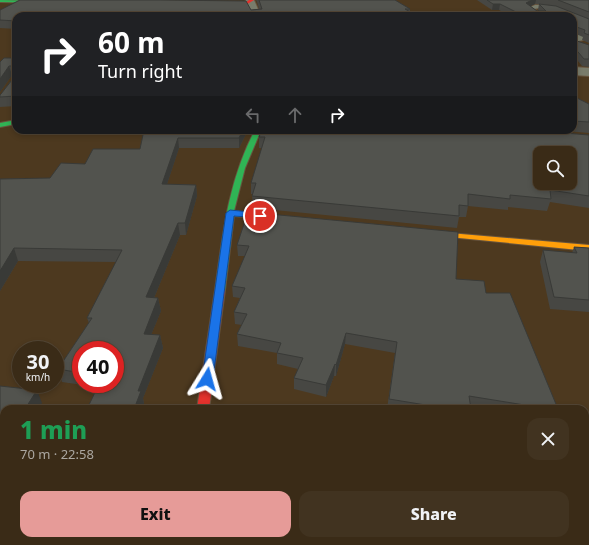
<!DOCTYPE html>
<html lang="en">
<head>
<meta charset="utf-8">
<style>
	:root { --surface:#3a2b17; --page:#413320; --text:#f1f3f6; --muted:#aba7a1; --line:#544736; --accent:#e69b98 }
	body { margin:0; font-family:"Noto Sans",sans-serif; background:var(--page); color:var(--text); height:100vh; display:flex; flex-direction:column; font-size:15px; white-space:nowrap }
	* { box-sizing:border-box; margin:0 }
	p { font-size:13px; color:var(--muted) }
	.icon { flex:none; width:22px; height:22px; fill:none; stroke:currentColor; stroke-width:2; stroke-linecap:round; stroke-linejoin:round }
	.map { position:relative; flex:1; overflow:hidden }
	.sheet { position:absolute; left:0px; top:405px; width:589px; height:140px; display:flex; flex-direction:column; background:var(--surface); border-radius:12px 12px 0 0; box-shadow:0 2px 6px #0003,0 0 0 1px var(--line) }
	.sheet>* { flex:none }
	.guide { position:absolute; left:12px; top:12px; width:565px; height:122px; border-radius:12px; box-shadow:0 2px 6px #0003,0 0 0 1px var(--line); background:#202124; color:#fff; overflow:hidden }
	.fabs { position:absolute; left:533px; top:146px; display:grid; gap:8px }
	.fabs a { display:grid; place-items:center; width:44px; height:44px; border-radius:8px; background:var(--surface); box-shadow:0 2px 6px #0003,0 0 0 1px var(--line); font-size:20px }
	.speed { position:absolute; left:12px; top:341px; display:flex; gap:8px; font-size:20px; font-weight:700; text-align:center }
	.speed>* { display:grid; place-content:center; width:52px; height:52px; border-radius:50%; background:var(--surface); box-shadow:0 2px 6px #0003,0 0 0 1px var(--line); line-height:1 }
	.speed small { font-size:10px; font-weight:400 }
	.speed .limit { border:6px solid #d22; background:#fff; color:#111 }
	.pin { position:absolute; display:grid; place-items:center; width:34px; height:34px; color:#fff; margin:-17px; border:2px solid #fff; border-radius:50%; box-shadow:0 1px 4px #0007 }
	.me { position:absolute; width:44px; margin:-22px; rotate:8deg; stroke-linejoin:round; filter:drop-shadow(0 0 3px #0008) }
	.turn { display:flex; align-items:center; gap:14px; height:84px; padding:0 20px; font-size:18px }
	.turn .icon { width:52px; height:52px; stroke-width:2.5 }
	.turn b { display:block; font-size:28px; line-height:34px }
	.lanes { display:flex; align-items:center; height:38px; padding:0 20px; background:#0003; justify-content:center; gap:20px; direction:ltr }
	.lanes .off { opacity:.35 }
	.round { display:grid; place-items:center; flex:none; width:42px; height:42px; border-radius:12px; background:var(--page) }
	.overview { display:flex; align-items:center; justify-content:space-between; height:68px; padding:0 20px }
	h1 { font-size:24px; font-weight:800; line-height:30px; color:#1e9e55 }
	.action { display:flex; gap:8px; margin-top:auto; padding:8px 20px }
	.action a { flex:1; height:46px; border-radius:12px; background:var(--accent); color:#111; font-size:16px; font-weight:800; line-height:46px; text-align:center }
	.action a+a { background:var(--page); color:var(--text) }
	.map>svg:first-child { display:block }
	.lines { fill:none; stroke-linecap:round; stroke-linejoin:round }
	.lane-casing { stroke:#67543e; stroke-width:2 }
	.street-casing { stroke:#67543e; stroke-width:2 }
	.fast-casing { stroke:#67543e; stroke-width:2 }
	.slow-casing { stroke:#67543e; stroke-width:2 }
	.jam-casing { stroke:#67543e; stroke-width:2 }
	.lane { fill:#797c6b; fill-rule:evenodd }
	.street { fill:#797c6b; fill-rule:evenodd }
	.fast { fill:#30b455; fill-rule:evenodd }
	.slow { fill:#ff9f0a; fill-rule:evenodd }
	.jam { fill:#e5322d; fill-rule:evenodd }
	.wall { fill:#474743; fill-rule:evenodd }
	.shaded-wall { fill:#393a37 }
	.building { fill:#52534e; stroke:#393a37; fill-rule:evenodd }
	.route { fill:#1a73e8; stroke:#114b97 }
</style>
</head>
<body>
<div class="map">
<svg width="589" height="545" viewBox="0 0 589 545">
	<rect width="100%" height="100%" fill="#4d391f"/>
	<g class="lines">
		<defs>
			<path id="lane" d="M535,5C554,4 572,12 589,20V24C572,19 553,4 534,9L543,16H536L526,9Z"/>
			<path id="street" d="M246,0H254L261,16H251L245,2Z
				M425,12L429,13L430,16H417Z
				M589,33V39L573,42V36Z
				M573,67L589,68V76L573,75Z
				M585,502L589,503V533L585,532Z
				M161,541H195V545H161Z"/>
			<path id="fast" d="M0,0L46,1L48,2L46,3L0,2Z
				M16,120V124L0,127V123Z
				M255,130H261L245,168L234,211L277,216L281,218L277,220L234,216L225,290L220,293L215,290C223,233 228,182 255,130Z"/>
			<path id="slow" d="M426,231L589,245V251L429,235H426L425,233Z"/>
			<path id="jam" d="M249,0H254L246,5H218L216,4L218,3H245Z
				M220,287L225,290L209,409H197L215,290Z"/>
		</defs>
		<use href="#lane" class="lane-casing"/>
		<use href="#street" class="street-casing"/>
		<use href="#fast" class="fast-casing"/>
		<use href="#slow" class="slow-casing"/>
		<use href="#jam" class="jam-casing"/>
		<use href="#lane" class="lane"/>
		<use href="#street" class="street"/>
		<use href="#fast" class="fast"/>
		<use href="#slow" class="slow"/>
		<use href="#jam" class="jam"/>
	</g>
	<path class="wall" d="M256,0H395L410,9V12L16,16V29L0,28V10H251L259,9L257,2Z
		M477,0H589V43L582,40L583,37L574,33V40L589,45V67L582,66L573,55V16H511L499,10H492ZM535,4L552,5L539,4L538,10L539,11H537L530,6Z
		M16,58V106L0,107V95L1,94L15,75H12L0,92V62Z
		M573,96L589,104V133L554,130H573Z
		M144,130H248L239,148H179L167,184L196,185L197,196L186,235H180L154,298H158L161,311L151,335H160L163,348L143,398L144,404L97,387L62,382L58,369L89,323L87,318L116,262L18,261L0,291V179L50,178L85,164L140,149ZM81,350L115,384H81Z
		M589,135V208L550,202L547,211L508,207V210L468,206L466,217H459L457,228L253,208L252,196L253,194H251V183L262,148H259V137Z
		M248,212L456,279L486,293L558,409H477L471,408V409H387L395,353L345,344L336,376H334L326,397L294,389V378L298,369L277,364V353L238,346L237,334L242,325L235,324L234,312L240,298L233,297L232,286L245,256H238L237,245Z
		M574,247L589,248V312L550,309L540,262L543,250L572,253Z
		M0,386L42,403L4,409V512H0Z"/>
	<path class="shaded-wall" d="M532,0H536L535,4L525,9L526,3Z
		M493,4H500L499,10H492Z
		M9,66L12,75L0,92V79Z
		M243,130H248L239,148V138Z
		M178,138L179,148L163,196L162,184Z
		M196,185L197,196L186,235L185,223Z
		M178,223L180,235L149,310L146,297Z
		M14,248L18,261L0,291V271Z
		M158,298L161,311L146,347L144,334Z
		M346,333L345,344L336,376V365Z
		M160,335L163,348L143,398L144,404L142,409H134L138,391Z
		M335,364L334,376L326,397V385Z
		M37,390L42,403L38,409H25Z"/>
	<path class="building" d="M20,0H161L246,1L251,10L262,9L259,0H395L410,9H405L417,16H16V21L0,20V10Z
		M487,0H532L526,3L537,11H546L539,4L556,6L589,19V35L584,33L585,30L574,26V40L589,45V59H584L573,46V16H524L500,4H493Z
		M558,0H589V12Z
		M4,58H16V96L0,97V95L1,94L15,76V66H9L0,79V62Z
		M573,96L589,104V122L573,121Z
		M144,130H243L239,138H178L162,184L196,185L185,223H178L146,297L158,298L144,334L160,335L138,391H141L134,409H87L99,384H115V350H81V373L58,369L92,318H87L122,250L14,248L0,271V179L50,178L61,163L85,164L93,149H140Z
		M262,130H528L589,135V196L550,190L551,199L510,195V199L468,194V206L459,205V216L252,196L256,183H251L265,137H259ZM540,153H570V183H540Z
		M248,212L458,232L456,279L484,281L486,293H510L558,409H549L469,396L471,409H444V408L389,399L397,342L346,333L336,365L335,364L326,385L294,378L303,358L277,353L281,343L237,334L247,314L234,312L245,288L232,286L249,246L237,245Z
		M574,247L589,248V300L554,297L543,250L577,253Z
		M0,386L37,390L25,409H4V500H0Z
		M585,539H589V545H212L213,541H585Z"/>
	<path class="route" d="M230,210L260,213L264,216L260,218L234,216L213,379L207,383L202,379L226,213Z"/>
</svg>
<div class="fabs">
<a><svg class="icon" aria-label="search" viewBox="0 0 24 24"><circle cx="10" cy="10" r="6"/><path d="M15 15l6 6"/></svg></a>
</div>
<div class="speed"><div>30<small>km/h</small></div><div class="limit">40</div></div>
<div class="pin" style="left:260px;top:216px;background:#d93025"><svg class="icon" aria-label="arrive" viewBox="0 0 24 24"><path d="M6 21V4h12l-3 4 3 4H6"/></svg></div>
<svg class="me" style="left:207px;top:379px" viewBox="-20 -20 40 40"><path d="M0-17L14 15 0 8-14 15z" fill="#1a73e8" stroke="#fff" stroke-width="4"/></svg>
<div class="guide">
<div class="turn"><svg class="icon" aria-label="right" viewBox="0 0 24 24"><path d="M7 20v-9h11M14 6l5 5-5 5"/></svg><div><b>60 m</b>Turn right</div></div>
<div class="lanes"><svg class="icon off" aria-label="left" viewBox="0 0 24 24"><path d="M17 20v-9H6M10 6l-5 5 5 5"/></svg><svg class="icon off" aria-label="ahead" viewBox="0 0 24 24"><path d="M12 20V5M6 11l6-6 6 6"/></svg><svg class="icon" aria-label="right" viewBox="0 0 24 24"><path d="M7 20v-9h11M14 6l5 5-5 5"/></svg></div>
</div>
<section class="sheet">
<div class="overview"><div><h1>1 min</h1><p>70 m · 22:58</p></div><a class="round"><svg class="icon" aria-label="close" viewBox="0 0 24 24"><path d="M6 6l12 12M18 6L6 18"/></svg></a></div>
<div class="action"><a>Exit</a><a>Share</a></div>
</section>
</div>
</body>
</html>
